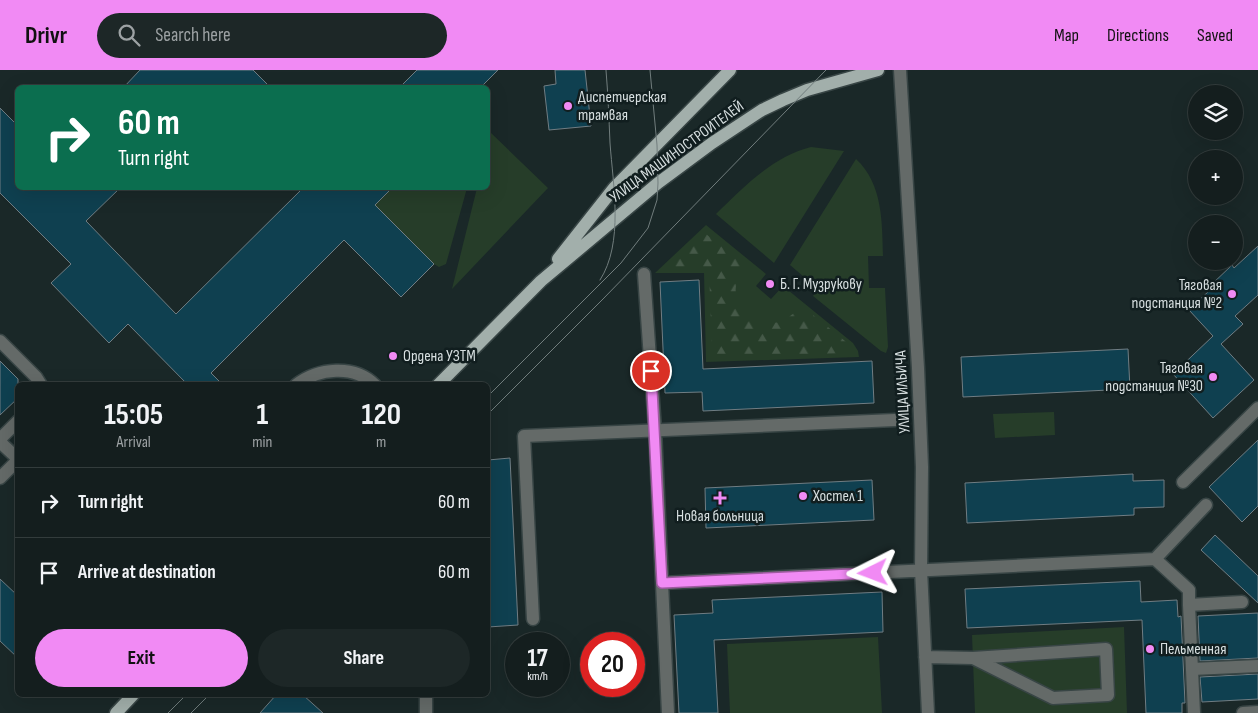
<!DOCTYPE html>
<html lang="en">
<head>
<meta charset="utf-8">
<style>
	:root { --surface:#141e1e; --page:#1d2727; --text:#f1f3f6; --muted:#9da2a4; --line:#333c3c; --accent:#f18af4 }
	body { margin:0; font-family:"Sofia Sans Condensed",sans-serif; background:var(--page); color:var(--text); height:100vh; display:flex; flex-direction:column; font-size:19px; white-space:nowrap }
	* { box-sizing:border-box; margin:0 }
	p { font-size:16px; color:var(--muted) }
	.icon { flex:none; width:28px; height:28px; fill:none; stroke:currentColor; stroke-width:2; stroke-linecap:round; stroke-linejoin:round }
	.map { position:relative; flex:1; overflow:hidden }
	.panel { position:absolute; left:15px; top:312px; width:475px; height:315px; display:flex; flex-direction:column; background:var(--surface); border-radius:8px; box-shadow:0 5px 20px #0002,0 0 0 1px var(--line) }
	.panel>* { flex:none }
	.guide { position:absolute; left:15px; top:15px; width:475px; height:105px; border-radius:8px; box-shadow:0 5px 20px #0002,0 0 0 1px var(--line); background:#0b6e4f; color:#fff; overflow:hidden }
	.controls { position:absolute; left:1188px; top:15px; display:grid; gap:10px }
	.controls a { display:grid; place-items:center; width:55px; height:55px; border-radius:50%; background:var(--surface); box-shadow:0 5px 20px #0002,0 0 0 1px var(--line); font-size:25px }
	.speed { position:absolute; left:505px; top:562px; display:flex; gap:10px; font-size:25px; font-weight:700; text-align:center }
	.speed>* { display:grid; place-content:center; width:65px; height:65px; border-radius:50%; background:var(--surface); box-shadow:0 5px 20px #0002,0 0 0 1px var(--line); line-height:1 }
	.speed small { font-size:12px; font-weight:400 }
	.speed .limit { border:8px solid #d22; background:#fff; color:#111 }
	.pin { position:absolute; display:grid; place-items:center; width:42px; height:42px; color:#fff; margin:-21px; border:2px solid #fff; border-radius:50%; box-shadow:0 1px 5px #0007 }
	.me { position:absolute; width:55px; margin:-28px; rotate:267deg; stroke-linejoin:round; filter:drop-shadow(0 0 4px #0008) }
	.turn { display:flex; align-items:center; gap:18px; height:105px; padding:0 20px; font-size:22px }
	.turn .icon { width:65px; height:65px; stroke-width:2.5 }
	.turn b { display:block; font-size:35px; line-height:42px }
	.eta { display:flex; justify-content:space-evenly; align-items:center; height:85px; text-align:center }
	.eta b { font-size:30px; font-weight:700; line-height:35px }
	.cta { display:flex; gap:10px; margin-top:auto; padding:10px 20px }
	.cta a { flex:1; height:58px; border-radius:30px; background:var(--accent); color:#111; font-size:20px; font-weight:700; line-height:58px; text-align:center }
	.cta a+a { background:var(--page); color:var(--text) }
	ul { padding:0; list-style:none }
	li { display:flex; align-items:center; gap:15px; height:70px; padding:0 20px; border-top:1px solid var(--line) }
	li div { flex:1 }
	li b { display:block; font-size:19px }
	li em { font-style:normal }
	header { display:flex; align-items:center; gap:30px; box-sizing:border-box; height:70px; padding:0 25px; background:var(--accent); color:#111 }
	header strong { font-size:24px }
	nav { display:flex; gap:28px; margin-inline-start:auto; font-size:18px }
	.search { width:350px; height:45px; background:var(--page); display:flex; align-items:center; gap:12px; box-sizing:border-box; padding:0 18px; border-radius:28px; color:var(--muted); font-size:19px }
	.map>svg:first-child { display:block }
	.green { fill:#263d29 }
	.forest { fill:url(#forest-firs) }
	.building { fill:#0f4050; stroke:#707d83 }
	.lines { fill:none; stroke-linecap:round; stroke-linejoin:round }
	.minor-casing { stroke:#384545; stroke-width:15 }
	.major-casing { stroke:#384545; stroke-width:15 }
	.minor { stroke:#646a68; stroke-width:12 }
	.major { stroke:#a2afab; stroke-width:12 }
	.tram { stroke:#717d7d; stroke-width:1 }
	.route-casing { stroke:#9d5a9f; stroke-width:12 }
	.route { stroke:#f18af4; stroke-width:9 }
	.poi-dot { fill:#f18af4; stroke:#111e1f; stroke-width:2 }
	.labels { text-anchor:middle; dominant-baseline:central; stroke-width:5; stroke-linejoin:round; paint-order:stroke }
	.poi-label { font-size:16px; fill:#d7dfe0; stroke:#111e1f; text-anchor:start }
	.street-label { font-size:16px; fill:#d7dfe0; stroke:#111e1f }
</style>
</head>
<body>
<header>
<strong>Drivr</strong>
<div class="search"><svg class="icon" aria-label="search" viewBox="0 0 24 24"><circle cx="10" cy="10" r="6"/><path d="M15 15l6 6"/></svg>Search here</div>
<nav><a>Map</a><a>Directions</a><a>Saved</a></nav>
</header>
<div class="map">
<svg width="1258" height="643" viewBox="0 0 1258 643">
	<defs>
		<pattern id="forest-firs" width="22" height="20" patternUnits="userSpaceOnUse" patternTransform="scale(1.25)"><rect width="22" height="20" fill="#263d29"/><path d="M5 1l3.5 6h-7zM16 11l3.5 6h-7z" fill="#455948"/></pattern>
	</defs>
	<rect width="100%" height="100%" fill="#1a2828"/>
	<path class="green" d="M490,62L548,118L452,219L477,118H488V73Z
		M811,77L844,81L774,193L716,144C744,117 772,87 811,77Z
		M856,89C883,114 882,152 883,186H868L869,218H885L888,277L886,283L881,281L813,226L818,219L790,195Z
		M392,118H467L446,194L439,197L434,194L375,135Z
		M706,155L766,204L756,216L771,229L783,216L853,273L858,281L859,287L706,292L704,203H655Z
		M1054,342L1055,365L995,368L993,344Z
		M1124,557L1127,643H975L972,565Z
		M878,567L882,643H730L727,574Z"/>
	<path class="forest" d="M706,164L741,192L744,197C741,205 734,214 736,223C740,237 765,256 779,252C791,249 794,238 807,240L845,271L850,276L851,281L848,283L719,287L714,285L712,280L709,200L705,197L668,198L700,167Z"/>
	<path class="building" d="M140,0H253L271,18H123Z
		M417,0H498L480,18H399Z
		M555,0H585L591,56L549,60L544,16L556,14Z
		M0,38L18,56V118H120L86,151L176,244L303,118H392L375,135L434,194L401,227L344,170L211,303L223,315H188L128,254L109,273L51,213L71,194L0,123Z
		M1258,176V225L1235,246L1243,254L1221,274L1254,310L1213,348L1173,304L1213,266L1189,240L1212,218L1210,216L1232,195L1234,198Z
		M699,210L703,299L872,291L874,333L703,341L702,322L665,323L660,212Z
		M1128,279L1130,319L963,327L961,287Z
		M0,291L18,309V328L0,345Z
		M1258,370V436L1242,452L1209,417Z
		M510,388L518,555L488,557V390Z
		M1133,404V411L1164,410V437L1134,438V445L967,453L965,413Z
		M872,410L874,450L706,458L705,418Z
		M1215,465L1258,506V533L1201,480Z
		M0,509L18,526V588L0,571Z
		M1140,511L1141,532L1177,530L1178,547L1181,546L1185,633H1182V643H1146L1142,550L967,558L965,519Z
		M882,522L883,562L714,570L718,643H679L674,545L713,543L712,530Z
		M1258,543V588L1200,591L1198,546Z
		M1258,604V629L1202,632L1200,607Z
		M276,625H303L323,643H260Z"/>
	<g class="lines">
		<defs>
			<path id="minor" d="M900,0L918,298L922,397L921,500L928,643
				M644,204L655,359L662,513
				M0,271L36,307L41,315
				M296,315C318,298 354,294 375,315
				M0,369L18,351
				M0,372L18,389
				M0,408L18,390
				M1183,412L1258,338
				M1189,535V520L1155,489L1206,435
				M533,549L524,366L895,350
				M925,587L973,588L1053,628L1108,625L1106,579L973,588
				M1192,599L1258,596
				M426,625V643
				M668,643L662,513L1155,489
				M1194,643L1189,535L1242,532
				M1243,643L1258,642"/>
			<path id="major" d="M558,189L614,118L730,0
				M438,315L541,211L658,113L712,73L762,40L783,30L807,20L878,0
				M116,643L133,625"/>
		</defs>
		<use href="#minor" class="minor-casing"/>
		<use href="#major" class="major-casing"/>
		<use href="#minor" class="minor"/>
		<use href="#major" class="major"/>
		<path class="tram" d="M600,210C624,173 613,115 610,73C609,49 608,24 606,0
			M488,326L621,193L648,158L657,130L658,113L657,75L650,0
			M488,344L603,229L826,0
			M168,643L186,625
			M191,643L209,625"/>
	</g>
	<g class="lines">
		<defs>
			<path id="route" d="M651,301L662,513L873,503"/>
		</defs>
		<use href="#route" class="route-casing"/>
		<use href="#route" class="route"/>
	</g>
	<g class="poi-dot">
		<circle cx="568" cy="36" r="5"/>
		<circle cx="770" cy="214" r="5"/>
		<circle cx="1232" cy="224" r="5"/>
		<circle cx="393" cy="286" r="5"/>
		<circle cx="1213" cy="307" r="5"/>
		<circle cx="803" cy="426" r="5"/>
		<path d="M717.5 420.5h5v5h5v5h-5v5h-5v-5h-5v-5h5z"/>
		<circle cx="1150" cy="579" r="5"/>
	</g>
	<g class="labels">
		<g class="poi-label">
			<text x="578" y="27">Диспетчерская<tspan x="578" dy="18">трамвая</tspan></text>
			<text x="780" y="214">Б. Г. Музрукову</text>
			<text x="1222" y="215" text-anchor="end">Тяговая<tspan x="1222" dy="18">подстанция №2</tspan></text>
			<text x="403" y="286">Ордена УЗТМ</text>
			<text x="1203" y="298" text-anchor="end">Тяговая<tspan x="1203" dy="18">подстанция №30</tspan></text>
			<text x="813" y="426">Хостел 1</text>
			<text x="720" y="446" text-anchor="middle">Новая больница</text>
			<text x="1160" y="579">Пельменная</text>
		</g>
		<g class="street-label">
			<text transform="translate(677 82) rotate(-36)">УЛИЦА МАШИНОСТРОИТЕЛЕЙ</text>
			<text transform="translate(903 322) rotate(-93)">УЛИЦА ИЛЬИЧА</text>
		</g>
	</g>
</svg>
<div class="controls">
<a><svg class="icon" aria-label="layers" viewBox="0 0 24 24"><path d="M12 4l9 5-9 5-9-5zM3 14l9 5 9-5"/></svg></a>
<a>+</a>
<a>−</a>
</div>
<div class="speed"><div>17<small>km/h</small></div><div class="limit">20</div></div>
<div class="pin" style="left:651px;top:301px;background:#d93025"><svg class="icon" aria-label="arrive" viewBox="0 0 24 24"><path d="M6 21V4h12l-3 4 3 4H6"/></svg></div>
<svg class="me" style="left:873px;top:503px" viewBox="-20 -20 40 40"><path d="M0-17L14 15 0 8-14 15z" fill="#f18af4" stroke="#fff" stroke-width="4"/></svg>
<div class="guide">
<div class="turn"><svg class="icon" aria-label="right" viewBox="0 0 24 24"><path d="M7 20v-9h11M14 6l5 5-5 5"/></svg><div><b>60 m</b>Turn right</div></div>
</div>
<section class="panel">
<div class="eta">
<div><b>15:05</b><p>Arrival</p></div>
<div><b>1</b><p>min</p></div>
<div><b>120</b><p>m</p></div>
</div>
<ul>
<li><svg class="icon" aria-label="right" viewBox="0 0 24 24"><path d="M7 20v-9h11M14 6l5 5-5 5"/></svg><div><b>Turn right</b></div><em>60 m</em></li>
<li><svg class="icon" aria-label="arrive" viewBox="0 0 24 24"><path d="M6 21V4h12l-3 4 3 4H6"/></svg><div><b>Arrive at destination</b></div><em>60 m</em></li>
</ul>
<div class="cta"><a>Exit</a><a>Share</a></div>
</section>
</div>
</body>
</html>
